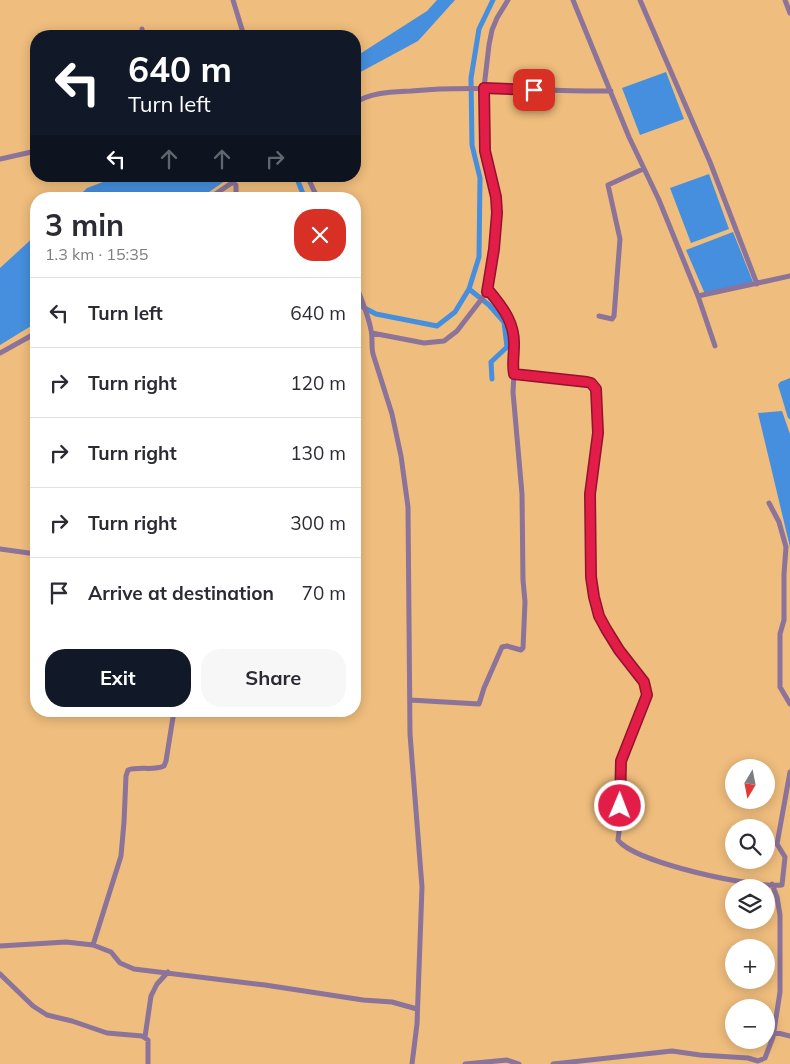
<!DOCTYPE html>
<html lang="en">
<head>
<meta charset="utf-8">
<style>
	:root { --surface:#fff; --page:#f7f7f7; --text:#2b2b33; --muted:#7c7c81; --line:#e1e1e2; --accent:#111827 }
	body { margin:0; font-family:Mulish,sans-serif; background:var(--page); color:var(--text); height:100vh; display:flex; flex-direction:column; font-size:19px; white-space:nowrap }
	* { box-sizing:border-box; margin:0 }
	p { font-size:16px; color:var(--muted) }
	.icon { flex:none; width:28px; height:28px; fill:none; stroke:currentColor; stroke-width:2; stroke-linecap:round; stroke-linejoin:round }
	.map { position:relative; flex:1; overflow:hidden }
	.side { position:absolute; left:30px; top:192px; width:331px; height:525px; display:flex; flex-direction:column; background:var(--surface); border-radius:20px; box-shadow:0 2px 12px #0003 }
	.side>* { flex:none }
	.hud { position:absolute; left:30px; top:30px; width:331px; height:152px; border-radius:20px; box-shadow:0 2px 12px #0003; background:#111827; color:#fff; overflow:hidden }
	.needle { width:32px; rotate:190deg }
	.fabs { position:absolute; left:725px; top:759px; display:grid; gap:10px }
	.fabs a { display:grid; place-items:center; width:50px; height:50px; border-radius:50%; background:var(--surface); box-shadow:0 2px 12px #0003; font-size:25px }
	.pin { position:absolute; display:grid; place-items:center; width:42px; height:42px; color:#fff; margin:-21px; border-radius:10px; box-shadow:0 2px 8px #0006 }
	.me { position:absolute; width:55px; margin:-28px; rotate:1deg; stroke-linejoin:round; filter:drop-shadow(0 0 4px #0008) }
	.turn { display:flex; align-items:center; gap:18px; height:105px; padding:0 15px; font-size:22px }
	.turn .icon { width:65px; height:65px; stroke-width:2.5 }
	.turn b { display:block; font-size:35px; line-height:42px }
	.lanes { display:flex; align-items:center; height:48px; padding:0 15px; background:#0003; justify-content:center; gap:25px; direction:ltr }
	.lanes .off { opacity:.35 }
	.round { display:grid; place-items:center; flex:none; width:52px; height:52px; border-radius:20px; background:var(--page) }
	.summary { display:flex; align-items:center; justify-content:space-between; height:85px; padding:0 15px }
	h1 { font-size:30px; font-weight:700; line-height:38px }
	.button { display:flex; gap:10px; margin-top:auto; padding:10px 15px }
	.button a { flex:1; height:58px; border-radius:20px; background:var(--accent); color:#fff; font-size:20px; font-weight:700; line-height:58px; text-align:center }
	.button a+a { background:var(--page); color:var(--text) }
	ul { padding:0; list-style:none }
	li { display:flex; align-items:center; gap:15px; height:70px; padding:0 15px; border-top:1px solid var(--line) }
	li div { flex:1 }
	li b { display:block; font-size:19px }
	li em { font-style:normal }
	.map>svg:first-child { display:block }
	.water { fill:#458fde }
	.lines { fill:none; stroke-linecap:round; stroke-linejoin:round }
	.canal { stroke:#458fde; stroke-width:5 }
	.minor { stroke:#8b7399; stroke-width:5 }
	.route-casing { stroke:#92132f; stroke-width:12 }
	.route { stroke:#e11d48; stroke-width:9 }
</style>
</head>
<body>
<div class="map">
<svg width="790" height="1064" viewBox="0 0 790 1064">
	<rect width="100%" height="100%" fill="#efbd7d"/>
	<path class="water" d="M437,0H455L418,41L355,75V57L427,11Z
		M666,72L684,119L640,135L622,88Z
		M709,174L729,229L691,243L670,188Z
		M119,176H232L199,199H76L87,188Z
		M733,232L753,282L705,294L686,250Z
		M36,235V323L0,345V268Z
		M790,378V419L788,418L778,385L780,382Z
		M782,411L790,434V547L758,413Z"/>
	<g class="lines">
		<path class="canal" d="M296,176L305,199
			M469,289L489,305L504,322L507,347L491,362L492,379
			M355,303L376,314L437,326L455,312L469,289L479,257L480,178L472,145L471,78L479,29L493,0"/>
		<path class="minor" d="M233,0L244,36
			M573,0L629,137L659,200L698,296L715,346
			M640,0L710,162L757,284
			M785,0L790,13
			M142,29L143,36
			M355,103C370,92 393,92 411,91C477,85 544,92 611,91
			M0,159L36,151
			M307,176L318,199
			M234,181L236,186V199
			M208,199L242,176
			M355,283C361,298 368,314 371,330C373,338 371,346 373,354L392,414L401,456L408,507L410,734L422,887L417,1024L412,1064
			M487,292H490C504,309 515,324 514,346C514,355 512,365 514,374L587,382L591,383L595,389L598,433L590,494L591,577L594,597L599,616L606,629L619,650L644,682L647,695L621,761V816L618,840C635,863 753,888 782,885L785,857L777,844L790,772
			M698,296L790,276
			M599,316L612,319L614,316L620,239L608,185L643,169
			M372,333L424,343L444,341L457,331L487,292L494,249L497,213L496,197L485,151L483,96L489,45L492,30L497,18L508,0
			M0,353L36,333
			M769,503L779,522L786,547L784,574V620L780,634V687L790,704
			M0,549L36,554
			M410,700L479,704L484,688L502,647L507,646L521,650L523,648L525,602L523,580L522,494L513,392L514,374
			M93,945L121,856L124,822L126,776L128,770C140,766 153,771 164,766L166,761L174,711
			M0,946L66,942L93,945L111,952L120,963L134,969L265,985L363,1000L392,1002L417,1009
			M0,974L33,1006L47,1015L72,1021L107,1033L142,1036L148,1040V1064
			M774,1032L790,1036
			M145,1037L151,996L157,984L168,972
			M465,1064L507,1060L519,1064
			M553,1064L672,1051L700,1055L748,1058L758,1061L765,1058L773,1037L780,992V915L777,897L772,884"/>
	</g>
	<g class="lines">
		<defs>
			<path id="route" d="M534,90L484,88L485,151L496,197L497,213L494,249L487,292H490C504,309 515,324 514,346C514,355 512,365 514,374L587,382L591,383L596,389L598,433L590,494L591,577L594,597L599,616L606,629L619,650L644,682L647,695L621,761L620,806"/>
		</defs>
		<use href="#route" class="route-casing"/>
		<use href="#route" class="route"/>
	</g>
</svg>
<div class="fabs">
<a><svg class="needle" viewBox="-14 -14 28 28"><path d="M0-13l5 13h-10z" fill="#e53935"/><path d="M0 13l5-13h-10z" fill="#7c7c81"/></svg></a>
<a><svg class="icon" aria-label="search" viewBox="0 0 24 24"><circle cx="10" cy="10" r="6"/><path d="M15 15l6 6"/></svg></a>
<a><svg class="icon" aria-label="layers" viewBox="0 0 24 24"><path d="M12 4l9 5-9 5-9-5zM3 14l9 5 9-5"/></svg></a>
<a>+</a>
<a>−</a>
</div>
<div class="pin" style="left:534px;top:90px;background:#d93025"><svg class="icon" aria-label="arrive" viewBox="0 0 24 24"><path d="M6 21V4h12l-3 4 3 4H6"/></svg></div>
<svg class="me" style="left:620px;top:806px" viewBox="-20 -20 40 40"><circle r="17" fill="#e11d48" stroke="#fff" stroke-width="3"/><path d="M0-11L8 9 0 5-8 9z" fill="#fff"/></svg>
<div class="hud">
<div class="turn"><svg class="icon" aria-label="left" viewBox="0 0 24 24"><path d="M17 20v-9H6M10 6l-5 5 5 5"/></svg><div><b>640 m</b>Turn left</div></div>
<div class="lanes"><svg class="icon" aria-label="left" viewBox="0 0 24 24"><path d="M17 20v-9H6M10 6l-5 5 5 5"/></svg><svg class="icon off" aria-label="ahead" viewBox="0 0 24 24"><path d="M12 20V5M6 11l6-6 6 6"/></svg><svg class="icon off" aria-label="ahead" viewBox="0 0 24 24"><path d="M12 20V5M6 11l6-6 6 6"/></svg><svg class="icon off" aria-label="right" viewBox="0 0 24 24"><path d="M7 20v-9h11M14 6l5 5-5 5"/></svg></div>
</div>
<section class="side">
<div class="summary"><div><h1>3 min</h1><p>1.3 km · 15:35</p></div><a class="round" style="background:#d93025;color:#fff"><svg class="icon" aria-label="close" viewBox="0 0 24 24"><path d="M6 6l12 12M18 6L6 18"/></svg></a></div>
<ul>
<li><svg class="icon" aria-label="left" viewBox="0 0 24 24"><path d="M17 20v-9H6M10 6l-5 5 5 5"/></svg><div><b>Turn left</b></div><em>640 m</em></li>
<li><svg class="icon" aria-label="right" viewBox="0 0 24 24"><path d="M7 20v-9h11M14 6l5 5-5 5"/></svg><div><b>Turn right</b></div><em>120 m</em></li>
<li><svg class="icon" aria-label="right" viewBox="0 0 24 24"><path d="M7 20v-9h11M14 6l5 5-5 5"/></svg><div><b>Turn right</b></div><em>130 m</em></li>
<li><svg class="icon" aria-label="right" viewBox="0 0 24 24"><path d="M7 20v-9h11M14 6l5 5-5 5"/></svg><div><b>Turn right</b></div><em>300 m</em></li>
<li><svg class="icon" aria-label="arrive" viewBox="0 0 24 24"><path d="M6 21V4h12l-3 4 3 4H6"/></svg><div><b>Arrive at destination</b></div><em>70 m</em></li>
</ul>
<div class="button"><a>Exit</a><a>Share</a></div>
</section>
</div>
</body>
</html>
